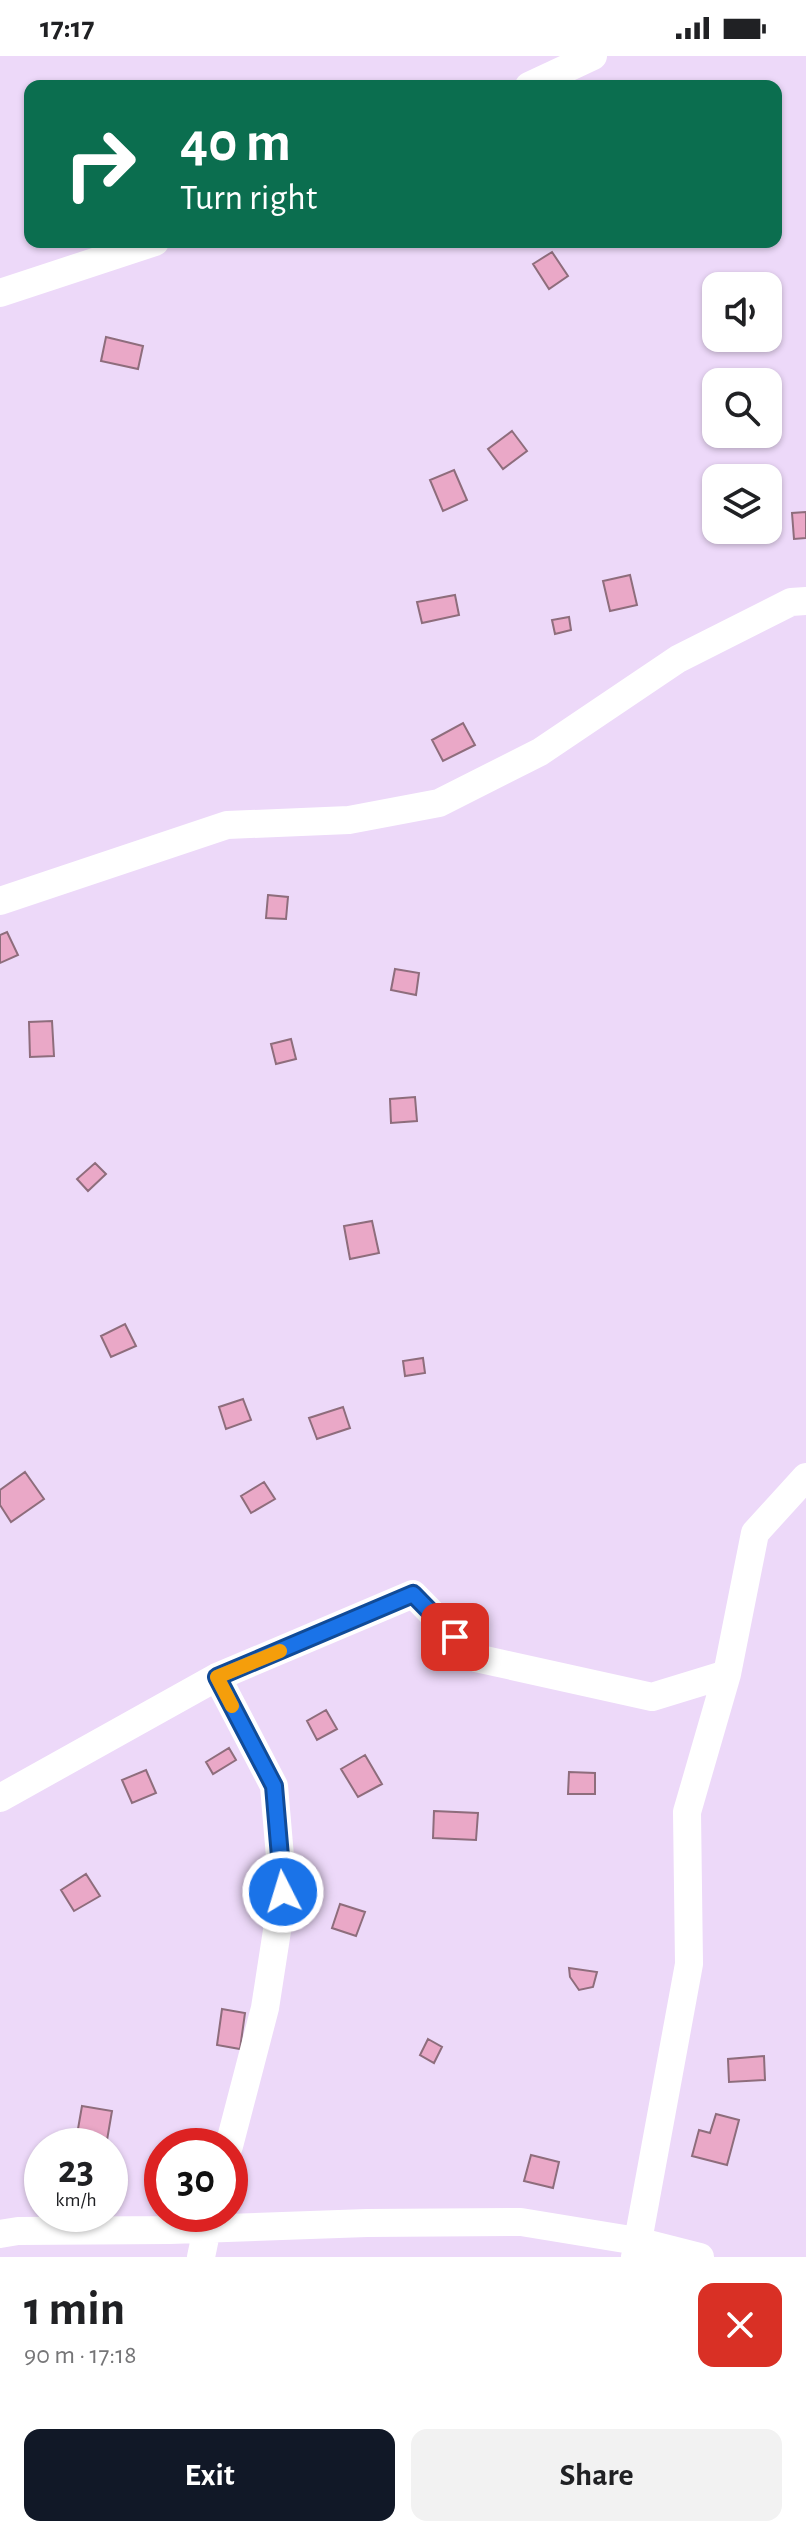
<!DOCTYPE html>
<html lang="en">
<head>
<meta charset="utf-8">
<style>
	:root { --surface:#fff; --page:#f2f2f2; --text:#202124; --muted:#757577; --accent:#111827 }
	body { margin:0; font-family:"Alegreya Sans",sans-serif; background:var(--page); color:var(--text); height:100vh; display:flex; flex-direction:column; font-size:30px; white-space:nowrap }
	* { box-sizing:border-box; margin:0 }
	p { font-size:26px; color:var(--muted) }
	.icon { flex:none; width:44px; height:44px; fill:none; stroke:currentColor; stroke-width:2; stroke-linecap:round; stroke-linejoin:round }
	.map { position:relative; height:2201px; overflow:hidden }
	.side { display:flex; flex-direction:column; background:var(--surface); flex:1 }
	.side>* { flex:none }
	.hud { position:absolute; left:24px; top:24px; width:758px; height:168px; border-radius:16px; box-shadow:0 2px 6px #0004; background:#0b6e4f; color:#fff; overflow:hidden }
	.buttons { position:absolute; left:702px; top:216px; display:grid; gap:16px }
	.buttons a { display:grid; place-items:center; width:80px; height:80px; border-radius:16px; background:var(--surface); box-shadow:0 2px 6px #0004; font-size:40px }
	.speed { position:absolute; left:24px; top:2072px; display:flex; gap:16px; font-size:40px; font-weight:700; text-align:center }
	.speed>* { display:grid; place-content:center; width:104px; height:104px; border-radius:50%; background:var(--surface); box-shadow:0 2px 6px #0004; line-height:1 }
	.speed small { font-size:20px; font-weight:400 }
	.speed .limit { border:12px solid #d22; background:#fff; color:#111 }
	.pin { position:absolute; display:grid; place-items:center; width:68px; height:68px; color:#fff; margin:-34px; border-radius:16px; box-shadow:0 4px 12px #0006 }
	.me { position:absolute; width:88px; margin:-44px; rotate:355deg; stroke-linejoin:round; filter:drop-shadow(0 0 6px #0008) }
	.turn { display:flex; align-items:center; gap:28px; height:168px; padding:0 24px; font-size:36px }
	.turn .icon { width:104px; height:104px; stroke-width:2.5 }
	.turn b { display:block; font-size:56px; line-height:68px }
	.round { display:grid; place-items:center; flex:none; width:84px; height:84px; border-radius:16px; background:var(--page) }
	.head { display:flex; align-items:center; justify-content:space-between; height:136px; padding:0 24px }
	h1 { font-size:48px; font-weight:700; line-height:60px }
	.button { display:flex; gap:16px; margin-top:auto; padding:16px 24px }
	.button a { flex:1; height:92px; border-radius:16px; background:var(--accent); color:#fff; font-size:32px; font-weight:700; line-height:92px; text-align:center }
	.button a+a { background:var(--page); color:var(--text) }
	.status { display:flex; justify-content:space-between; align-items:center; height:56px; padding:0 40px; background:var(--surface); direction:ltr }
	.status svg { height:22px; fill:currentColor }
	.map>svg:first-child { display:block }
	.building { fill:#eaa8c7; stroke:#8e6d7c; stroke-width:2 }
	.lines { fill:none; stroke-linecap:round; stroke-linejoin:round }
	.minor { stroke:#fff; stroke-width:28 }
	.route-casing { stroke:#114b97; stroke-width:20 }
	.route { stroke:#1a73e8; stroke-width:14 }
	.slow { stroke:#f59e0b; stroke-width:14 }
</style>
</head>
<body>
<div class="status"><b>17:17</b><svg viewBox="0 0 49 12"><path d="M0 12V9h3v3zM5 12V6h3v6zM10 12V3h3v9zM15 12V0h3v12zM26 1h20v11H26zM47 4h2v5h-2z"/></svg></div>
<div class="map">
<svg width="806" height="2201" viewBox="0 0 806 2201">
	<rect width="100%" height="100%" fill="#edd9f9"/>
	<path class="building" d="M552,196L568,220L549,233L533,208Z
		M106,281L143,290L138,313L101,305Z
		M512,375L527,395L503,413L488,393Z
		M454,414L467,444L443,455L430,424Z
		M806,456V482L794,483L792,457Z
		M630,519L637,549L610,555L603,525Z
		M455,539L459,559L422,567L417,546Z
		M569,561L571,574L555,578L552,564Z
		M463,667L475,689L443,705L432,684Z
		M268,839L288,841L286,863L266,862Z
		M7,876L18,899L0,907V879Z
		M395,913L419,917L416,939L391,934Z
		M52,965L54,1000L30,1001L29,966Z
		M291,983L296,1003L276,1008L271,988Z
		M415,1041L417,1065L391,1067L390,1043Z
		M95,1107L106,1118L88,1135L77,1123Z
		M372,1165L379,1197L350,1203L344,1170Z
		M125,1268L136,1290L111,1301L101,1280Z
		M423,1302L425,1317L405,1320L403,1305Z
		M243,1343L251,1364L226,1373L219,1351Z
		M343,1351L350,1372L317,1383L309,1362Z
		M25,1416L44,1443L11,1466L0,1449V1434Z
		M264,1426L275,1443L251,1457L241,1440Z
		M326,1654L337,1673L317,1684L307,1665Z
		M229,1692L236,1704L213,1718L206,1706Z
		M365,1699L382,1728L358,1741L341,1713Z
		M146,1714L156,1737L132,1747L122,1724Z
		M569,1716L595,1717V1738H568Z
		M434,1755L478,1757L476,1784L433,1782Z
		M86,1818L100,1840L74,1855L61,1834Z
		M340,1848L365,1856L356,1880L332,1872Z
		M569,1912L597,1916L593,1931L579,1934L570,1921Z
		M222,1953L245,1957L240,1993L217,1989Z
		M428,1983L442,1991L434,2007L420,1999Z
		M764,2000L765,2024L729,2026L728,2003Z
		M82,2050L112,2055L106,2090H75Z
		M716,2058L739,2064L727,2109L692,2100L699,2074L710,2077Z
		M531,2099L559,2106L553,2132L524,2125Z"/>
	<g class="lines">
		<path class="minor" d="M529,30L593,0
			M0,237L155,186
			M0,845L227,769L349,764L439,747L540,696L678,603L791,546L806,545
			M217,1621L274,1730L283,1836L265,1952L229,2090
			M0,1742L217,1621L413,1538L476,1602L652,1641L727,1618
			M0,2178L18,2175L170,2174L367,2167L521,2166L637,2185L700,2201
			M201,2201L210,2158
			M635,2201L689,1908L687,1756L727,1618L755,1477L806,1421"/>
	</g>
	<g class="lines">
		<defs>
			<path id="route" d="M283,1836L274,1730L217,1621L413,1538L455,1581"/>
		</defs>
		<use href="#route" class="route-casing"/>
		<use href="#route" class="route"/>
		<path class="slow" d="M232,1650L217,1621L280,1595"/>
	</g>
</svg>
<div class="buttons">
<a><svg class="icon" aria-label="sound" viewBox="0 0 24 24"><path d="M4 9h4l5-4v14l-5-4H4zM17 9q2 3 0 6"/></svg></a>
<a><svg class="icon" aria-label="search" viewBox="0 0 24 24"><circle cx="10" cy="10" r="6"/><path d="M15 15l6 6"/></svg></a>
<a><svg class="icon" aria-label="layers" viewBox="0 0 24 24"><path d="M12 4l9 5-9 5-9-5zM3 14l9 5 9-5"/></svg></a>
</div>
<div class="speed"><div>23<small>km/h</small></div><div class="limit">30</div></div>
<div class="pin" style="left:455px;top:1581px;background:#d93025"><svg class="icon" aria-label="arrive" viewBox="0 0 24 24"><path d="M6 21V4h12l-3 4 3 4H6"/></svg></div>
<svg class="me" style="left:283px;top:1836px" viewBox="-20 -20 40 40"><circle r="17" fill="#1a73e8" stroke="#fff" stroke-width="3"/><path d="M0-11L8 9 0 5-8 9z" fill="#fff"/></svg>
<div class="hud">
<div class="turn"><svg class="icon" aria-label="right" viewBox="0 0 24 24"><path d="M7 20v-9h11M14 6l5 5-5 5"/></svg><div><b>40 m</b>Turn right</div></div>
</div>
</div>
<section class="side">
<div class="head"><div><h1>1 min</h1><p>90 m · 17:18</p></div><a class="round" style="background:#d93025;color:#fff"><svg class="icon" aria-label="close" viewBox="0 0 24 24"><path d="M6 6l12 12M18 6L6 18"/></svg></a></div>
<div class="button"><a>Exit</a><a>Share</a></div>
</section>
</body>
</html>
